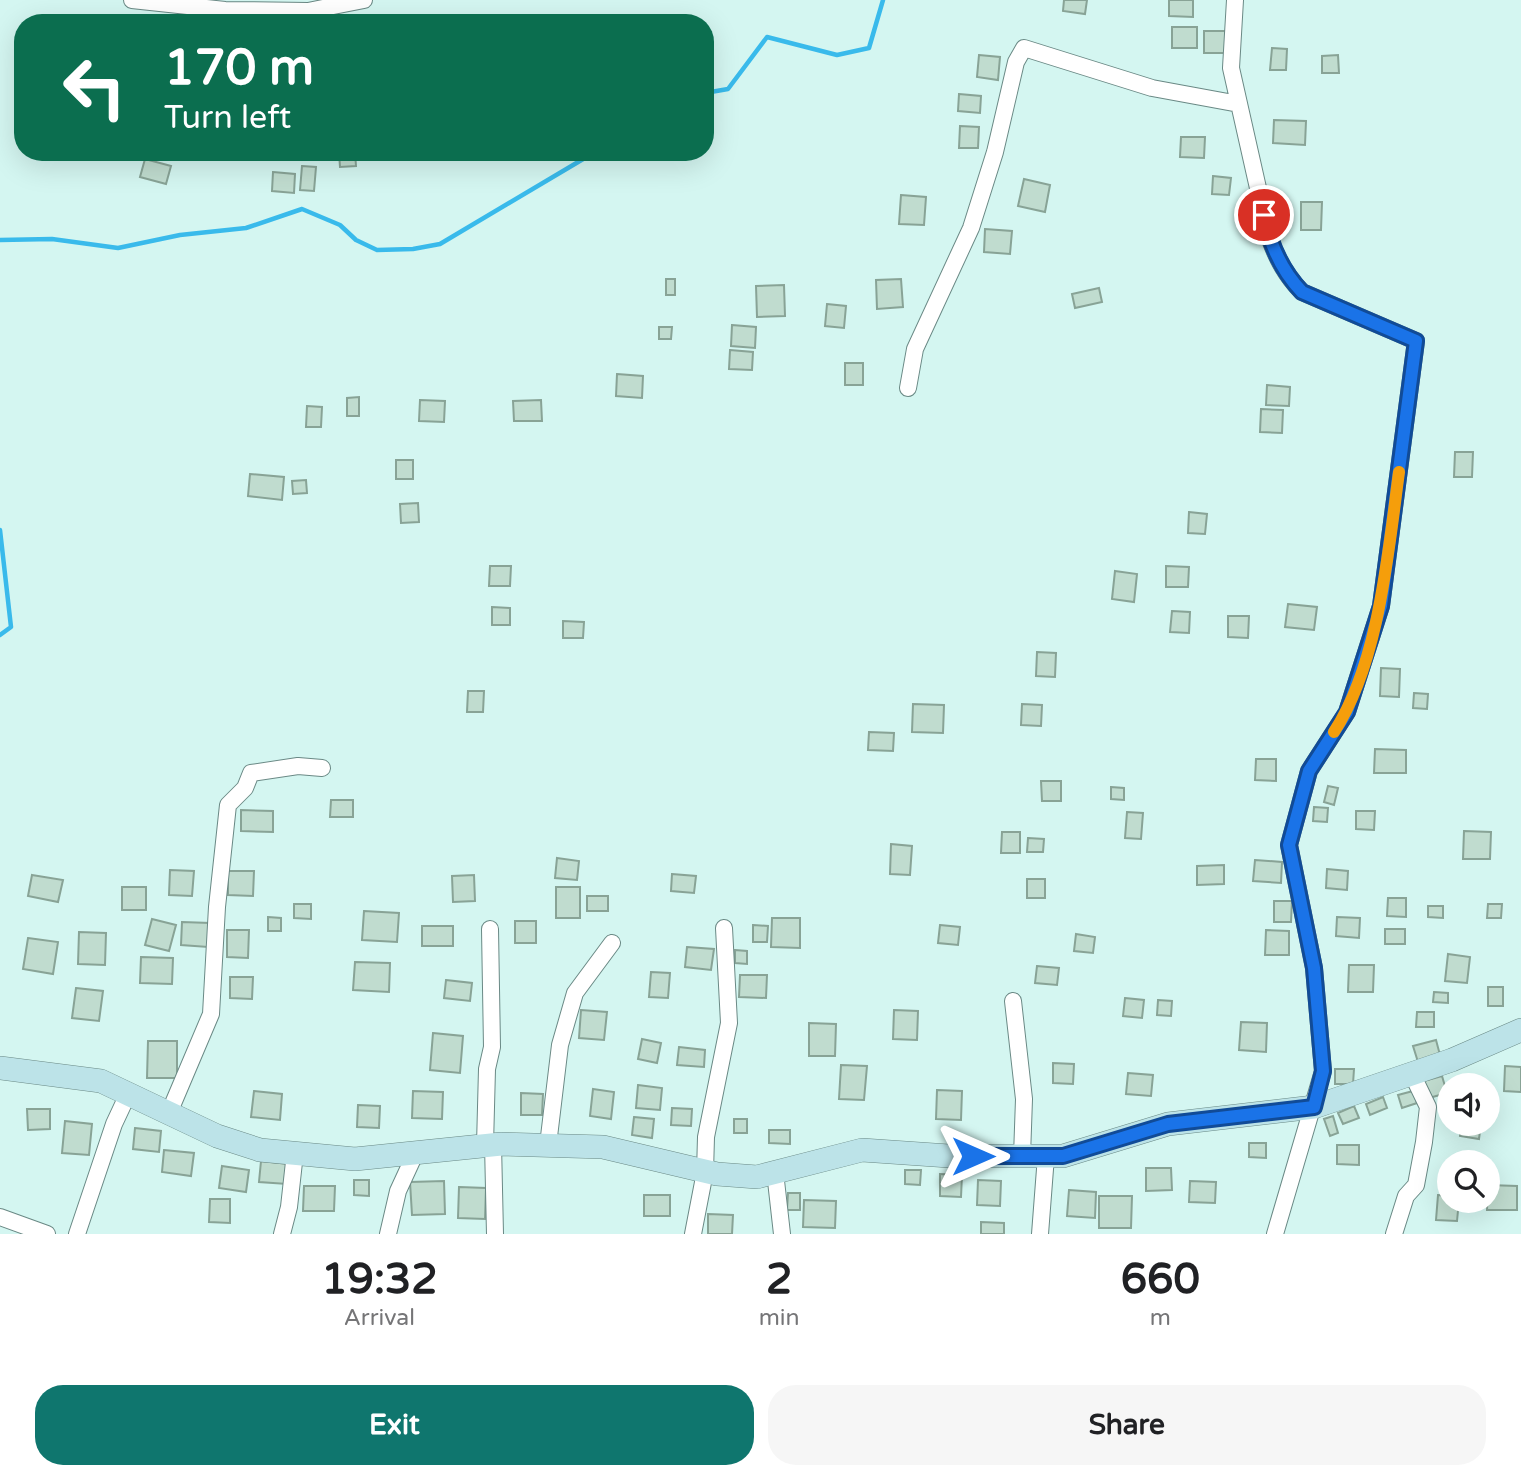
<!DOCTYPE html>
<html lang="en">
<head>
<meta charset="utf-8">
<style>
	:root { --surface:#fff; --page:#f6f6f6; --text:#202124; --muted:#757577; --accent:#0f766e }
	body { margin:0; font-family:"Varela Round",sans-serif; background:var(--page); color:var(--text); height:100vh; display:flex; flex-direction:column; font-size:26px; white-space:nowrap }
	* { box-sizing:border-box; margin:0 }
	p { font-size:23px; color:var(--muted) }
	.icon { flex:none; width:38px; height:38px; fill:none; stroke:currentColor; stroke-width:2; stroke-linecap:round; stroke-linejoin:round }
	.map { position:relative; height:1234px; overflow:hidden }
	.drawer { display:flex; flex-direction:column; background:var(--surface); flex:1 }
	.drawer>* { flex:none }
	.guide { position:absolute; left:14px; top:14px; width:700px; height:147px; border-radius:28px; box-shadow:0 7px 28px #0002; background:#0b6e4f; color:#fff; overflow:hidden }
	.fabs { position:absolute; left:1437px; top:1073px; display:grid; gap:14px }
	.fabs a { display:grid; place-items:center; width:63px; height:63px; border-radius:50%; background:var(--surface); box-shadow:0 7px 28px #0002; font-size:35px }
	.pin { position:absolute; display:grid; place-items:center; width:60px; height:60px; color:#fff; margin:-30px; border:4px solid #fff; border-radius:50%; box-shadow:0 2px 7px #0007 }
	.me { position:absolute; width:77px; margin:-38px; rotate:90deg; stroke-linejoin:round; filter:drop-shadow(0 0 5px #0008) }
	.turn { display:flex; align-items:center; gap:24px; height:147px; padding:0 35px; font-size:32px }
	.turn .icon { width:91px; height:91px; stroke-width:2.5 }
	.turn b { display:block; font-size:49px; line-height:60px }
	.eta { display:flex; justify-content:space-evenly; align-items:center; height:119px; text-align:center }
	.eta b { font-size:42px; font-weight:700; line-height:49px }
	.cta { display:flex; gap:14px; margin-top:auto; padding:14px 35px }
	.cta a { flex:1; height:80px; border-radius:28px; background:var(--accent); color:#fff; font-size:28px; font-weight:700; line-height:80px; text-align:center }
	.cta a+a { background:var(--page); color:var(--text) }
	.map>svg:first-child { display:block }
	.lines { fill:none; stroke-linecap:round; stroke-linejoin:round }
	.stream { stroke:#39baeb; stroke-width:4.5 }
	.building { fill:#c0dccf; stroke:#88a396; stroke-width:2 }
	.street-casing { stroke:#6a8985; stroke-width:18 }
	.secondary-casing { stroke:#6a8985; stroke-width:24 }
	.street { stroke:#fff; stroke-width:16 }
	.secondary { stroke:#bce3e8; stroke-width:23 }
	.route-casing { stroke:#114b97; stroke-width:18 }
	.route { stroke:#1a73e8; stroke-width:12 }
	.slow { stroke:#f59e0b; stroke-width:12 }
</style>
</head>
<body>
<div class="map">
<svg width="1521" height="1234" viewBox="0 0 1521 1234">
	<rect width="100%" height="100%" fill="#d4f6f1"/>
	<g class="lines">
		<path class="stream" d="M705,93L728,89L767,37L837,55L869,48L883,0
			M0,240L52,239L118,248L180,235L246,228L302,209L340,225L356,240L377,250L413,249L440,244L595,152
			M0,530L11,627L0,635"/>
	</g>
	<path class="building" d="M1064,0H1087L1085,14L1063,11Z
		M1169,0H1193V17L1169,16Z
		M1172,27H1197V48H1172Z
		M1204,31H1225V53H1204Z
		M1272,48L1287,49L1286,70H1270Z
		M979,55L1000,57L998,80L977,77Z
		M1338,55L1339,73H1322V56Z
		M959,94L981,96L980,113L958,111Z
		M1274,120L1306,121L1305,145L1273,143Z
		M960,126L979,127L978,148H959Z
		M1181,137H1205L1204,158L1180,157Z
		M339,152H355L356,166L340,167Z
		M145,159L171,166L166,184L140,177Z
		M302,166L316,167L314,191L300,190Z
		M273,172L295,174L294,193L272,191Z
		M1213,176L1231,178L1229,195L1212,194Z
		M1024,179L1050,185L1045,212L1018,206Z
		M901,195L926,197L924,225L899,224Z
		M1301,202H1322L1321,230H1301Z
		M985,229L1012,231L1010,254L984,252Z
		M666,279H675V295H666Z
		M901,279L903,307L877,309L876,280Z
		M784,285L785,316L757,317L756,286Z
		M1099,288L1102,302L1075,308L1072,294Z
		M827,304L846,306L844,328L825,326Z
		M732,325L756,327L755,348L731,346Z
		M659,327H672L671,339H659Z
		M730,350L753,352L752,370L729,369Z
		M845,363H863V385H845Z
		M617,374L643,376L642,398L616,396Z
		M1267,385L1290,387L1289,406L1266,405Z
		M359,397V416H347V398Z
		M420,400L445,401L444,422L419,421Z
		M541,400L542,421H514L513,401Z
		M307,406L322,407L321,427H306Z
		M1261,409L1283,410L1282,433L1260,432Z
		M1455,452H1473L1472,477H1454Z
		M396,460H413V479H396Z
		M250,474L284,477L282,500L248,496Z
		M306,480L307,493L293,494L292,481Z
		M418,503L419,522L401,523L400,504Z
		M1189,512L1207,514L1205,534L1188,533Z
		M490,566H511L510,586H489Z
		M1166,566L1189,567L1188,587H1166Z
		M1115,571L1137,574L1134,602L1112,599Z
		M1288,604L1317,607L1314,630L1285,627Z
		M492,607L510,608V625H492Z
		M1172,611L1190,612L1189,633L1170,632Z
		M1228,616H1249L1248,638L1228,637Z
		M563,621L584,622L583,638H563Z
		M1037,652L1056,653L1055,677L1036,676Z
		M1381,668L1400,669L1399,697L1380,696Z
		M468,691H484L483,712H467Z
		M1414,693L1428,694L1427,709L1413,708Z
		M913,704L944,705L943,733L912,732Z
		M1022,704L1042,705L1041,726L1021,725Z
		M869,732L894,733L893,751L868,750Z
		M1375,749L1406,750V773H1374Z
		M1256,759H1276V781L1255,780Z
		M1041,781H1061V801H1042Z
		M1328,786L1338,788L1334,805L1324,802Z
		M1111,787L1124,788V800L1111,799Z
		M331,800H353V817H330Z
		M1314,807L1328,808L1327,822L1313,821Z
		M241,810L273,811V832L241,831Z
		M1356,811H1375L1374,830L1356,829Z
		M1127,812L1143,813L1141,839L1125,838Z
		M1464,831L1491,832L1490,859H1463Z
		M1002,832H1020V853H1001Z
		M1028,838L1044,839L1043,852H1027Z
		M891,844L912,846L910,875L890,874Z
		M557,858L579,861L577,880L555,878Z
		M1255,860L1282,862L1281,883L1253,881Z
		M1224,865V884L1197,885V866Z
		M1327,869L1348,871L1347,890L1326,888Z
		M170,870L194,871L192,896L169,895Z
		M228,871H254L253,896L228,895Z
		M672,874L696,876L694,893L671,891Z
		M32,875L63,880L58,902L28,896Z
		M474,875L475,901L453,902L452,876Z
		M1027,879H1045V898H1027Z
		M122,887H146V910H122Z
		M556,887H580V918H556Z
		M587,896H608V911H587Z
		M1388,898H1406V917L1387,916Z
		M1274,901H1292L1291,922H1274Z
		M294,904H311V919L294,918Z
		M1488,904H1502L1501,918H1487Z
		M1428,906H1443V918L1428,917Z
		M364,911L399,913L397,942L362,940Z
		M268,917L281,918V931H268Z
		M1337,917L1360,918L1359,938L1336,936Z
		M772,918H800V948L771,947Z
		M152,919L176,925L169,951L145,945Z
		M515,921H536V943H515Z
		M182,922L210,923L208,947L181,945Z
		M753,925L768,926L767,942H753Z
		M940,925L960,927L958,945L938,943Z
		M422,926H453V946H422Z
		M1385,929H1405V944H1385Z
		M227,930H249L248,958L227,957Z
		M1266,930L1289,931V955H1265Z
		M79,932L106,933L105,965L78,964Z
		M1076,934L1095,937L1093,953L1074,951Z
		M28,938L58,942L53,974L23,969Z
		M687,947L714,949L711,970L685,967Z
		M735,950L747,951V964L735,963Z
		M1448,954L1470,957L1467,983L1445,981Z
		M141,957L173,958L172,984L140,983Z
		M355,962L390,963L389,992L353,990Z
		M1349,965H1374L1373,992H1348Z
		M1037,966L1059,968L1057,985L1035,983Z
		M651,972L670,973L668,998L649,997Z
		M740,975H767L766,998L739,997Z
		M230,977H253L252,999L230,998Z
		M446,980L472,983L470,1001L444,998Z
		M1488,987H1503V1006H1488Z
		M76,988L103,991L99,1021L72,1018Z
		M1434,992L1448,993V1003L1433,1002Z
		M1125,998L1144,1000L1142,1018L1123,1016Z
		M1158,1000L1172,1001L1171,1016L1157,1015Z
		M581,1010L607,1012L604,1040L579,1038Z
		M894,1010L918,1011L917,1040L893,1039Z
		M1417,1012H1434V1027H1416Z
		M1241,1022L1267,1023L1266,1052L1239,1050Z
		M809,1023L836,1024L835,1056H809Z
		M433,1033L463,1036L460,1073L430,1070Z
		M642,1039L661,1043L657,1063L638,1059Z
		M1436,1040L1440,1055L1418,1062L1413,1046Z
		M148,1041H177V1078H147Z
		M679,1047L705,1050L704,1067L677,1065Z
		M1053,1063L1074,1064L1073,1084L1053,1083Z
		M841,1065L867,1066L864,1100L839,1099Z
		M1505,1066L1521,1067V1092L1504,1091Z
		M1335,1069H1354L1353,1084H1335Z
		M1128,1073L1153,1075L1151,1096L1126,1094Z
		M1442,1076L1447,1093L1429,1098L1424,1081Z
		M638,1085L662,1088L660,1110L636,1108Z
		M593,1089L614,1092L611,1119L590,1116Z
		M937,1090L962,1091L961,1120L936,1119Z
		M254,1091L282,1094L280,1120L251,1117Z
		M413,1091L443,1092L442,1119L412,1118Z
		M1413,1091L1417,1103L1402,1108L1398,1095Z
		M521,1093L543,1094L542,1115H521Z
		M1383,1097L1387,1108L1370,1115L1366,1104Z
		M358,1105L380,1106L379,1128L357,1127Z
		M1354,1106L1359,1118L1343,1124L1338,1113Z
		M672,1108L692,1109L691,1126L671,1125Z
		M27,1109H50V1129L28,1130Z
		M1333,1116L1338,1133L1330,1136L1324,1119Z
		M634,1117L654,1119L652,1138L632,1135Z
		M734,1119H747V1133H734Z
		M65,1121L92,1124L89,1155L62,1153Z
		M1461,1124H1481L1479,1139L1460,1136Z
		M135,1128L161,1131L159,1152L133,1149Z
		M769,1130H790V1144L769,1143Z
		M1249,1143H1266V1158L1249,1157Z
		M1337,1145H1359V1165L1337,1164Z
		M164,1150L194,1153L191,1176L162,1172Z
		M261,1161L289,1164L287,1184L259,1182Z
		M222,1166L249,1170L246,1192L219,1188Z
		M1146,1168H1171L1172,1190L1146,1191Z
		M905,1170H921L920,1185L905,1184Z
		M940,1174L962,1175L961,1197L940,1196Z
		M354,1180H369V1196L354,1195Z
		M978,1180L1001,1181L1000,1206L977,1205Z
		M444,1181L445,1214L412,1215L410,1182Z
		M1190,1181L1216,1182L1215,1203L1189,1202Z
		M1488,1185L1517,1186V1210H1487Z
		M304,1186H335L334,1211H303Z
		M459,1187L486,1188L485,1219L458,1218Z
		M1069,1190L1096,1192L1095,1218L1067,1216Z
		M788,1193H800V1210H787Z
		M644,1195H670V1216H644Z
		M1438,1195L1449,1196V1200H1459L1457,1221L1436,1220Z
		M1099,1196H1132L1131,1228H1099Z
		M210,1199H230V1223L209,1222Z
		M804,1200L836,1201L835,1228L803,1227Z
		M708,1214L733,1215L732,1234H708Z
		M981,1222L1004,1223V1234H981Z"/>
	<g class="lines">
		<defs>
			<path id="street" d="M132,0L225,10L308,11L364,0
				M1235,0L1231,68L1269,237C1277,259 1286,276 1302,292L1416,341L1381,606L1347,712L1309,771L1289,845L1314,968L1323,1071L1275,1234
				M908,388L915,349L971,228L995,152L1016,62L1024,48L1152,88L1239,104
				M1013,1001L1024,1099L1022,1156
				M169,1113L211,1014L217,907L228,805L245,788L251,773L298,766L322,768
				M493,1144L495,1234
				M485,1145L487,1069L492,1047L490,929
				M548,1145L560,1045L575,993L612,943
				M775,1172L782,1234
				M0,1217L47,1234
				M77,1234L114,1124L128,1094
				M282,1234L289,1207L295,1153
				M388,1234L398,1191L416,1152
				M693,1234L705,1172L706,1137L729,1023L724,928
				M1040,1234L1046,1156
				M1394,1234L1406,1196L1416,1185L1424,1142L1428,1107L1412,1074"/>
			<path id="secondary" d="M0,1068L101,1081L217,1136L260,1150L355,1159L501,1144L603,1147L717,1174L757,1177L862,1150L949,1156H1063L1168,1124L1314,1107L1452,1060L1521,1030"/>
		</defs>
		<use href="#street" class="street-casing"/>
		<use href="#secondary" class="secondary-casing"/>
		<use href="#street" class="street"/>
		<use href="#secondary" class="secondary"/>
	</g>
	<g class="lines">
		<defs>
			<path id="route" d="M973,1156H1063L1168,1124L1314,1107L1323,1071L1314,968L1289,845L1309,771L1347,712L1381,606L1416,341L1302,292C1281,270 1270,245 1264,215"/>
		</defs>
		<use href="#route" class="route-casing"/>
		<use href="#route" class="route"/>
		<path class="slow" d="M1334,732C1379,663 1388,553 1399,472"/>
	</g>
</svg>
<div class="fabs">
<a><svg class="icon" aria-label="sound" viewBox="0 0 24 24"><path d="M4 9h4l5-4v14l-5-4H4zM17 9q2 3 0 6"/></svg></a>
<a><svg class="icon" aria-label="search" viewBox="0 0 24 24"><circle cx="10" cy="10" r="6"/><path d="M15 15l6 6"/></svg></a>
</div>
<div class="pin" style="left:1264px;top:215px;background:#d93025"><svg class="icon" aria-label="arrive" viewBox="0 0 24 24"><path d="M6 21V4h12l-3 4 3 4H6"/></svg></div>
<svg class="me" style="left:973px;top:1156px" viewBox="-20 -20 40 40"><path d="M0-17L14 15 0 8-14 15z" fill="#1a73e8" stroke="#fff" stroke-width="4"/></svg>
<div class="guide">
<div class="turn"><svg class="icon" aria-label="left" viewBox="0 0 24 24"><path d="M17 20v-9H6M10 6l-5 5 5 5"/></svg><div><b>170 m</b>Turn left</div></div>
</div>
</div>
<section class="drawer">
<div class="eta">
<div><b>19:32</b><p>Arrival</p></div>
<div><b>2</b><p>min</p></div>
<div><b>660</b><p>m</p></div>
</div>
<div class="cta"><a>Exit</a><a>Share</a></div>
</section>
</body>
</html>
